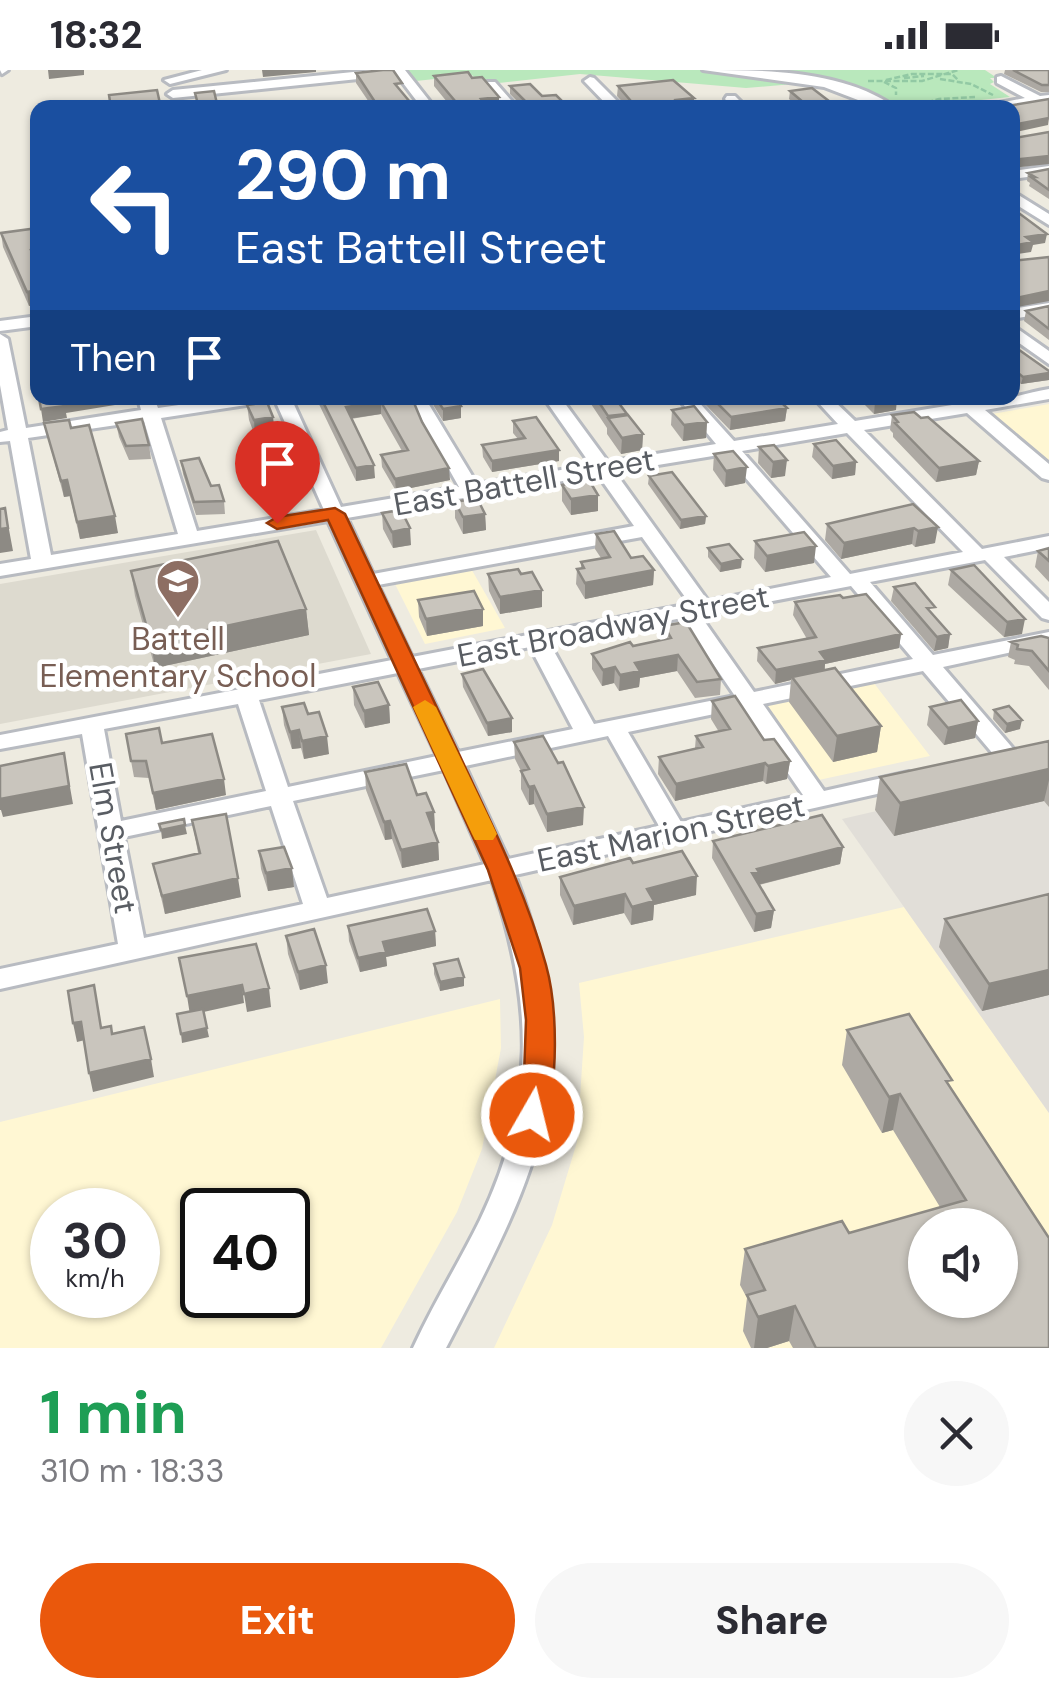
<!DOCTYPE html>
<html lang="en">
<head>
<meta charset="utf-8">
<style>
	:root { --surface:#fff; --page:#f7f7f7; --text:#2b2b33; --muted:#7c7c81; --accent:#ea580c }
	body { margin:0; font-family:"DM Sans",sans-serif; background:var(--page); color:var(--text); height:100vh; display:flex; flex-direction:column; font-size:38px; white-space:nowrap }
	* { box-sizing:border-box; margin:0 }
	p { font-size:32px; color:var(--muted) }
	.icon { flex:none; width:55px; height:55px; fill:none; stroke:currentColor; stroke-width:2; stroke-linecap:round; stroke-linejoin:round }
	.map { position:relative; height:1278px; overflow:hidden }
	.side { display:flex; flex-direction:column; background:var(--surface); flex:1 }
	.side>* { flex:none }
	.top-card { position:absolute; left:30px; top:30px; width:990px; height:305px; border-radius:20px; box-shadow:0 2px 8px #0004; background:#1a4fa0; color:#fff; overflow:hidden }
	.tools { position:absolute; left:908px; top:1138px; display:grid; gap:20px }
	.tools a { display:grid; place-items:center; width:110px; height:110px; border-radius:50%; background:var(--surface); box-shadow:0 2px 8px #0004; font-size:50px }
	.speed { position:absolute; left:30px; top:1118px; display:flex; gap:20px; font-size:50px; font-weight:700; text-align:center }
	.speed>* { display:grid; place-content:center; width:130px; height:130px; border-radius:50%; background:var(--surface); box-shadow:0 2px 8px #0004; line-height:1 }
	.speed small { font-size:25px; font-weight:400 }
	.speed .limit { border:5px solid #111; border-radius:15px; background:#fff; color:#111 }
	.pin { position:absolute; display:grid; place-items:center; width:85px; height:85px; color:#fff; margin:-102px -42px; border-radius:50% 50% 50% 0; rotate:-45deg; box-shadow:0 0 10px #0007 }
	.pin .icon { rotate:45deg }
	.me { position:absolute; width:110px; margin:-55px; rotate:8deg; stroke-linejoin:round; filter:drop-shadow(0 0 8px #0008) }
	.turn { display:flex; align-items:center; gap:35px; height:210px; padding:0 40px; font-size:45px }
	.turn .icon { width:130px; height:130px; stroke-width:2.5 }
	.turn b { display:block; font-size:70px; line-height:85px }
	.then { display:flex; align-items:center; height:95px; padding:0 40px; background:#0003; gap:20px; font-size:38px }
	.round { display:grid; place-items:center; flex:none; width:105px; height:105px; border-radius:52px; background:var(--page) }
	.summary { display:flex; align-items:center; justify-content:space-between; height:170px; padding:0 40px }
	h1 { font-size:60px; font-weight:800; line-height:75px; color:#1e9e55 }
	.button { display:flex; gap:20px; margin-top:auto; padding:20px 40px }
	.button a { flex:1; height:115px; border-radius:60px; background:var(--accent); color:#fff; font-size:40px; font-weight:800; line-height:115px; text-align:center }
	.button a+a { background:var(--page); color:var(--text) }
	.status { display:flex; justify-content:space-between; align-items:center; height:70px; padding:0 50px; background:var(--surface); direction:ltr }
	.status svg { height:28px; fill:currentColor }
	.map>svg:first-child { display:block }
	.commercial { fill:#fff7d3; fill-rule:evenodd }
	.industrial { fill:#e1ded8 }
	.education { fill:#dddacf }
	.green { fill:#b9e8bc }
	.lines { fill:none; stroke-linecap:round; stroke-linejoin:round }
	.minor-casing { stroke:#b8bbc1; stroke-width:6 }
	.path { stroke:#92c9a4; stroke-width:2.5; stroke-dasharray:6 2.5; stroke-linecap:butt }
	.minor { fill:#fff; fill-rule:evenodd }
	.wall { fill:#ada9a3 }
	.shaded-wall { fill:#8d8a84 }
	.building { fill:#c9c5bd; stroke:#8d8a84; stroke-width:2.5; fill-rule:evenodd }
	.route { fill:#ea580c; stroke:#983908; stroke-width:2.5 }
	.slow { fill:#f59e0b }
	.labels { text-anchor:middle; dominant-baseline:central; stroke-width:9; stroke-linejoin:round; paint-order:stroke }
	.street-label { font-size:32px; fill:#595d63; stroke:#fff }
	.education-label { font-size:32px; fill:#785e54; stroke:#fff }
</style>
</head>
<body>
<div class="status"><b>18:32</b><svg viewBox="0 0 49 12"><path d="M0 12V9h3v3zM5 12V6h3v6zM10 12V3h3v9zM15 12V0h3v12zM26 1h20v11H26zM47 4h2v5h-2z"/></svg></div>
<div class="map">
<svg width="1049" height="1278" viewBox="0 0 1049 1278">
	<rect width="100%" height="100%" fill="#eeebe0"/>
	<path class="commercial" d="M1049,334V399L986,345Z
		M469,495L505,558L425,574L392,508Z
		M870,608L930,686L814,711L756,632Z
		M904,837L1049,1043V1278H494L552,1155L577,1072L584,967L579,913ZM925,1155H1000V1230H925Z
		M500,929L501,978L482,1079L457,1142L381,1278H0V1052ZM52,1140H138V1225H52ZM288,1140V1225H202V1140Z"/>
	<path class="industrial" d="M1049,701V1043L842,749Z"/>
	<path class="education" d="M316,460L371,584L0,654V514Z"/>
	<path class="green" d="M408,0H985L997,8H990L994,12L990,14L1010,27L902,38L872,22L798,6L793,14L746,18L580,4L481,15L472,5L416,11Z"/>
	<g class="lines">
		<defs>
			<path id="minor" d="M0,0H8L2,4Z
				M202,0H226L170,14L164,10Z
				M373,0H405L435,38H422L397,5L173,28L167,24L173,20Z
				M703,0C765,0 844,0 896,38H879L824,17Z
				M1001,6L1040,26L1049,25V33L974,38L1025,28L997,13V7Z
				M590,7L594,8L624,38H610L584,11Z
				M487,12H495L518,38H505L487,18Z
				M727,26H735L747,38H733L725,29Z
				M1049,96V104L1012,109V101Z
				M1012,121L1049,144V155L1012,132Z
				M1049,233V243L1012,249V239Z
				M38,246V256L0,261V251Z
				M1012,255L1049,281V294L1012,268Z
				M0,264L8,269L26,358L141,340L138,328H154L158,338L227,328H267L259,333L161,348L197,461L324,440L274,328H291L341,437L459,417L409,328H425L477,414L591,395L544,328H561L608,392L716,374L678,328H695L734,371L838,354L814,328H831L855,351L958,334L966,328C991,337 1023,323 1049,319V329L985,340L1049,394V410L1042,408L967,343L864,360L982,479L1049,466V478L1004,487L1049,532V550L1042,548L985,490L870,512L933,585L1049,562V574L943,597L1016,682L1020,687L1016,692H1000L923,601L763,634L824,721L909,702L921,710L917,715L515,805C591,1004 538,1102 446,1278H413C433,1234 459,1193 480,1150C537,1031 533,932 492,810L0,919V899L118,874L82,664L0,679V665L392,590L328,451L0,506V494L31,489L10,371L0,372V362L8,360L0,315ZM144,351L178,464L51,485L28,368ZM847,363L963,482L850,504L742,381ZM725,384L831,507L708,531L615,402ZM598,405L634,456L373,504L347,448ZM642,467L690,534L412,587L378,515ZM851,516L913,589L754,622L700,545ZM682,548L735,626L594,654L550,574ZM530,577L573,659L458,682L418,599ZM398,603L437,686L288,717L259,630ZM238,634L266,721L121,751L104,659ZM743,638L803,725L681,752L628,662ZM608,666L659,756L508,789L465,696ZM444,700L485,794L327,828L293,731ZM271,736L303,834L144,868L124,767Z"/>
		</defs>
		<use href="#minor" class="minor-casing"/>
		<path class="path" d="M904,8L924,6
			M940,9L971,14L993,25
			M886,10L912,4H952L959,11
			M868,11H922L958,0
			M884,12L896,18V25
			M911,37L939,29L975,27"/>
		<use href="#minor" class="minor"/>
	</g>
	<path class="wall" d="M1005,0H1049V22H1041L1004,4Z
		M356,3L403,23L415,38H373L356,13Z
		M434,6L472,8L499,27V37L452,38L434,16Z
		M510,16L542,26L569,38H524L510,24Z
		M618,16L694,38H628L617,26Z
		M790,21L838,38H799L789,29Z
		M1049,99V129L1029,116L1030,113L1027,111L1028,103Z
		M1,163L36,193L29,236L3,177Z
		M1049,236V270L1024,251L1026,241Z
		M1012,275L1049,301V310L1021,314L1012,307Z
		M316,328H412L450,410L396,421L382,397L381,385L402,381L381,344L351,349L375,408L356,411Z
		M429,328H483L458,332L461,336V348L443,351Z
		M587,328H625H615L627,345L643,364L642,380L621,384L607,364V358Z
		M699,328H777L787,338L785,351L730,360Z
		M852,328H896V340L874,344L861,331L856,332Z
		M247,335L275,363L255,366L249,350Z
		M672,340L707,352L706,368L683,371L671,355Z
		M892,345L921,348L979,391L976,405L936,412L893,367V363L890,360Z
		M513,351L559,391L492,402L483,387L482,375L518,369L513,363Z
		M44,353L71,358L118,463L80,469L70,426L64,427Z
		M116,353L149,375L151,389L129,390L119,367Z
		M814,374L856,392L855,405L832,409L812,387Z
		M759,377L785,406L771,408L758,393Z
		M714,384L745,413L725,417L713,400Z
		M181,391L211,416L224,431L225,444L196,445L183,404Z
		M256,402L285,415L286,431L265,435L258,418Z
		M649,406L706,446L705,454L680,459L648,414Z
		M562,415L598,425V441L571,445L562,431Z
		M455,432L485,444L486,460L463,464L455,448Z
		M913,434L935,473L915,477L912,474L841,489L825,470L827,454Z
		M382,443L411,475L393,478L383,459Z
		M596,464L631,488L654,500L653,515L585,529L576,514L577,499L581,498V492L601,488L595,479Z
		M755,471L814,493L765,502L754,488Z
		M708,478L741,498L720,502L708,487Z
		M1049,478V512L1035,497L1038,481Z
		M951,500L1022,564L1004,567L948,515Z
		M131,501L306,539L309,565L155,598L135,526Z
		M488,504H521L542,537L500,544L489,521Z
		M894,517L934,546L950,564L948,578L934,581L891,531Z
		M843,528L901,564L899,578L825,594V600L881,656L877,682L833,692L789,632L791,610L775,614L757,591L758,578L807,569L793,545L795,532Z
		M418,530L483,556L427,566L419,547Z
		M664,556L721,609L720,625L695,628L677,601L640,608L639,617L619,621L614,613L602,616L592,599V584L663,570Z
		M1041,566L1049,594V620L1029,596L1014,594L1015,590L1008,587L1011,572Z
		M462,604L512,648V662L488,666L463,617Z
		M353,617L389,635L390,653L365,658L354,635Z
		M712,631L790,691L787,709L766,714L763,711L675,731L658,704L659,687L695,678L696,666L719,662L711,649Z
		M282,637L308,644L329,684L304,689L301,678L292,679L284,655Z
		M930,637L978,651L975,668L944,675L927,655Z
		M994,640L1020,659L1005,663L993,649Z
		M126,664L162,673L226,725L156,740L149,708L134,707Z
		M1049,671V737L1044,731L894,766L875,740L880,707Z
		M514,672L583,755L547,762L534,734L529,735L521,719V701L515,689Z
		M365,702L417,725L434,742L435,760H433L438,772L439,790L402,798L392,769L385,770L366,720Z
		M192,750L241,827L165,844L153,794L198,783Z
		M713,771L843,777L840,794L759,815L774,840L771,858L754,862L712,788Z
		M259,781L294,817L268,821L261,799Z
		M633,793L696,825L654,835L653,850L631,855L624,843L573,855L560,825V807Z
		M1049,824V925L982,941L939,877L945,849Z
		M348,856L435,861L436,876L386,887L387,896L360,902L349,871Z
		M286,866L328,913L300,920L288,884Z
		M434,894L464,916L440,921L434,904Z
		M847,960L951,1018L1049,1278H793L789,1271L767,1278H751L743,1261L747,1228L740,1215L745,1179L849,1163L940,1137L893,1060L882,1063L842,995Z"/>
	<path class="shaded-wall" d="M48,0H84V5L49,9Z
		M262,0H316V2L263,7Z
		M499,27V37L481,38V29Z
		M694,28V38H676V30Z
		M1049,48L1048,55L1012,63V55Z
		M1049,86V94L1012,98V90Z
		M1047,164L1045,173L1033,175L1031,182L1012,185V176L1026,167Z
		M38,179V193H33L31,180Z
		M38,220V235L29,236L27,222Z
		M1049,221V231L1012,238V229Z
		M1049,303V310L1021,314L1023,307Z
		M87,328H114L115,335L66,343L67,348L43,352L41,339L64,331Z
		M452,328H483L452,333Z
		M897,329L896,340L874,344L875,332Z
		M381,332V344L347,349L346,337Z
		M461,336V348L443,351V339Z
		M787,338L785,351L730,360L731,347Z
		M273,347L275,363L255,366L254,350Z
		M707,352L706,368L683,371L684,355Z
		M643,364L642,380L621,384L622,368Z
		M559,380V391L492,402V391Z
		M787,390L785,406L771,408L773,392Z
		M979,391L976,405L936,412L939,398Z
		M856,392L855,405L832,409L833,396Z
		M374,395L375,408L356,411V398Z
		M747,397L745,413L725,417L726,401Z
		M449,398L450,410L396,421L395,409Z
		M67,410L70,426L64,427L61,411Z
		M285,415L286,431L265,435L264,419Z
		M598,425V441L571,445V429Z
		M5,438L13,481L0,483V459Z
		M485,444L486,460L463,464V447Z
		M115,446L118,463L80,469L77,452Z
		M706,446L705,454L680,459L681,450Z
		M938,457L935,473L915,477L918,461Z
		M410,458L411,475L393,478L392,462Z
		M914,458L912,474L841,489L844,473Z
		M816,476L814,493L765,502L767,486Z
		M742,489L741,498L720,502L721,494Z
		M654,500L653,515L585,529V513Z
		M542,520V537L500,544V527Z
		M306,539L309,565L155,598L151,572Z
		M483,539V556L427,566L426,549Z
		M1025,549L1022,564L1004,567L1007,552Z
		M901,564L899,578L825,594L824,604L792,607L791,610L775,614L776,600L820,582Z
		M950,564L948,578L934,581L937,567Z
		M678,585L677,601L640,608L639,617L619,621L620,605L635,593Z
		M615,597L614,613L602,616L603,600Z
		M389,635L390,653L365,658L364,641Z
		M512,648V662L488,666L487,653Z
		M1022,650L1020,659L1005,663L1007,654Z
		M978,651L975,668L944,675L948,658Z
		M881,656L877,682L833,692L837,666Z
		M299,660L301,678L292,679L290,662Z
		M327,666L329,684L304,689L302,671Z
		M64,683L73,734L3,747L1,740H0V729Z
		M790,691L787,709L766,714L768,696Z
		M765,693L763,711L675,731L676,714Z
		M1049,699V710L1044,731L894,766L900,733Z
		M224,709L226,725L156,740L153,723Z
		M534,716V734L529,735V717Z
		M584,737L583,755L547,762V744Z
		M434,742L435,760L427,761V743Z
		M390,751L392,769L385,770L384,752Z
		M185,755L187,764L162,769L161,760Z
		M438,772L439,790L402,798L401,780Z
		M843,777L840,794L757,815L752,803L757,799Z
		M292,798L294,817L268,821L266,803Z
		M697,806L696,825L654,835L653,850L631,855L632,837L647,819Z
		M238,808L241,827L165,844L162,826Z
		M625,824L624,843L573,855L574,836Z
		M774,840L771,858L754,862L756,844Z
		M435,861L436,876L386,887L387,896L360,902L358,888L383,872Z
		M326,895L328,913L300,920L298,902Z
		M1049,900V925L982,941L989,914Z
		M464,907V916L440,921V912Z
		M242,915L244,933L190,945L187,926Z
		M269,918L271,937L247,942L244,924Z
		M81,952L85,970L77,972L73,953Z
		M207,958L209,967L182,973L181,964Z
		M151,989L154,1007L93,1022L89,1003Z
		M900,1024L893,1060L882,1063L889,1027Z
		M795,1236L789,1271L767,1278H754L758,1247Z"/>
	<path class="building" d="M383,0H393L402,13L395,14L415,38H379L356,3Z
		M1013,0H1049V15H1042Z
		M468,2L472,8L482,7L499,27L481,29L488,38H461L434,6Z
		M673,10L694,28L676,30L684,38H637L618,16Z
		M530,14L542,26L556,25L569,38H532L510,16Z
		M812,18L838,38H810L790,21Z
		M157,20L161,38H111L109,25Z
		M214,21L218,38H199L195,23Z
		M1049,29V48L1012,55V38H995Z
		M1049,62V86L1012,90V64L1014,68Z
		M1049,99V120L1031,107H1035L1028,103Z
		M1012,138L1047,164L1026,167L1033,172L1012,176Z
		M38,158V179L31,180L38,197V220L27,222L1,163Z
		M1049,187V221L1012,229V191Z
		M1049,236V259L1026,241Z
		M1012,275L1049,301V303L1023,307L1012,298Z
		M33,294H38V321Z
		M39,328H87L64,331L65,336L41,339Z
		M321,328H412L422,352L449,398L395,409L381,385L408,380L381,332L346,337L374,395L356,398Z
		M436,328H456L461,336L443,339Z
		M596,328H615L627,344L608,346Z
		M712,328H777L787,338L731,347Z
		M871,328H896L897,329L875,332Z
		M267,332L273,347L254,350L247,335Z
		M694,336L707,352L684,355L672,340Z
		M914,342L921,348L928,347L979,391L939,398L895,353L898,352L892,345Z
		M628,345L643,364L622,368L608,348Z
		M536,347L559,380L492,391L482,375L525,368L513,351Z
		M142,349L149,375L126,376L116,353Z
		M69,350L71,358L89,355L115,446L77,452L67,410L61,411L44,353Z
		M836,370L856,392L833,396L814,374Z
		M774,375L787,390L773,392L759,377Z
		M733,381L747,397L726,401L714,384Z
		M199,388L211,416L219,415L224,431L194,432L181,391Z
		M277,398L285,415L264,419L256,402Z
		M672,402L706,446L681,450L649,406Z
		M589,410L598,425L571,429L562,415Z
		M477,428L485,444L463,447L455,432Z
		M913,434L938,457L918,461L914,458L844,473L827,454Z
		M5,438L8,458L0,459V439Z
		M401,440L410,458L392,462L382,443Z
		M614,461L631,488L643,486L654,500L585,513L577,499L584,498L581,492L610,487L596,464Z
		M804,462L816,476L767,486L755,471Z
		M278,471L306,539L151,572L131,501Z
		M729,474L742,489L721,494L708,478Z
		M1049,478V491L1038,481Z
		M974,495L1025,549L1007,552L951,500Z
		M518,499L521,504L532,502L542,520L500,527L488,504Z
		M915,513L935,537L927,538L950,564L937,567L894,517Z
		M474,521L483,539L426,549L418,530Z
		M866,524L901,564L820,582L826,590L776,600L758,578L816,567L795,532L840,525L843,528Z
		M686,552L721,609L697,612L678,585L635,593L640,601L620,605L615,597L603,600L592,584L630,572L633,576L671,568L664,556Z
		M1041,566L1049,568V601L1032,581L1017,579L1018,575L1011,572Z
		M835,598L881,656L837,666L792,607Z
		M483,599L512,648L487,653L462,604Z
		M378,612L389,635L364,641L353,617Z
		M735,626L764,670L774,669L790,691L768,696L765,693L676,714L659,687L703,677L696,666L730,659L712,631Z
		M961,630L978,651L948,658L930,637Z
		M304,633L308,644L319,642L327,666L302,671L299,660L290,662L282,637Z
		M1009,636L1022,650L1007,654L994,640Z
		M159,658L162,673L212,664L224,709L153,723L146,691H131L126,664Z
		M543,666L558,693L563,692L584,737L547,744L534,716L529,717L521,701L529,699L514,672Z
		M1049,671V699L900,733L880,707Z
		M64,683L69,716L0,729V696Z
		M406,694L417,725L426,723L434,742L427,743L438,772L401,780L390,751L384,752L365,702Z
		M226,744L238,808L162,826L153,794L200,783L192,750Z
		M822,745L843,777L757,799L759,802L752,803L774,840L756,844L713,771Z
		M184,749L185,755L161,760L159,754Z
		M284,777L292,798L266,803L259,781Z
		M682,781L697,806L647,819L654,831L632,837L625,824L574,836L560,807L630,788L633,793Z
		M1049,824V900L989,914L945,849Z
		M427,839L435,861L383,872L386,882L358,888L348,856Z
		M314,859L326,895L298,902L286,866Z
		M256,874L269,918L244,924L242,915L187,926L179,888Z
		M458,889L464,907L440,912L434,894Z
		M94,915L101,958L111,956L112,964L144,957L151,989L89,1003L81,952L73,953L68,921Z
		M203,939L207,958L181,964L177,944Z
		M909,944L952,1010L946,1011L1049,1168V1278H816L795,1236L758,1247L747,1225L765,1220L745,1179L842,1151L849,1163L966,1130L900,1024L889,1027L847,960ZM925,1155H1000V1230H925Z"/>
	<path class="route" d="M335,438L345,444C383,524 421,604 459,684C491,753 526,822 546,895C557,934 560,1017 542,1053L532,1056L521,1053L517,1045L524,1006L526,950L520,898L488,800L328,450L277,459L267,453L277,447Z"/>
	<path class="slow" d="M425,630L436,637L497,764L493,770H475L472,764L413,637Z"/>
	<defs>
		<symbol id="school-pin" viewBox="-11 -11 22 30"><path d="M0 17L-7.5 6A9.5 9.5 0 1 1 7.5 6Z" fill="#8d6e63" stroke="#fff"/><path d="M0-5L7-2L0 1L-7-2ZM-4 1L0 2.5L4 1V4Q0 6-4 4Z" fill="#fff"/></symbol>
	</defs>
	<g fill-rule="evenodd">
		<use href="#school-pin" x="153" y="486" width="50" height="68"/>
	</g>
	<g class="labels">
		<g class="street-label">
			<text transform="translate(524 412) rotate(-10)">East Battell Street</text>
			<text transform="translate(613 556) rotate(-11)">East Broadway Street</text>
			<text transform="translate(671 763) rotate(-12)">East Marion Street</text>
			<text transform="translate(113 768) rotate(80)">Elm Street</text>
		</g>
		<g class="education-label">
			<text x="178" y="569">Battell<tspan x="178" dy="37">Elementary School</tspan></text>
		</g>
	</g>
</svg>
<div class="tools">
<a><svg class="icon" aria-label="sound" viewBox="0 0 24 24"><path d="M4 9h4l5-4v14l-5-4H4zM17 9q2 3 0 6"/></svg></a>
</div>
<div class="speed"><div>30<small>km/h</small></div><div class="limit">40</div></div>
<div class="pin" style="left:277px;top:453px;background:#d93025"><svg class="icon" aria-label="arrive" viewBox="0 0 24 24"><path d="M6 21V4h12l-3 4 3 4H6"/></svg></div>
<svg class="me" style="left:532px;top:1045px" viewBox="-20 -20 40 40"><circle r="17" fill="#ea580c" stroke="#fff" stroke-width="3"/><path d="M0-11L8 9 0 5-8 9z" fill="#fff"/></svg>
<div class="top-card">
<div class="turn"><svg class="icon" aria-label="left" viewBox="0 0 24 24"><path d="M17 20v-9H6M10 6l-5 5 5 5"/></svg><div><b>290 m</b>East Battell Street</div></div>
<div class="then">Then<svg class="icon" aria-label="arrive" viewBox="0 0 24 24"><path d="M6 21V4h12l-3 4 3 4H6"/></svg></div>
</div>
</div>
<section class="side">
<div class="summary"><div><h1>1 min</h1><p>310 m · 18:33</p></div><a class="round"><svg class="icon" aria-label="close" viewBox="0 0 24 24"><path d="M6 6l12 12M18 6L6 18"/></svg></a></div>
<div class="button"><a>Exit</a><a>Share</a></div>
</section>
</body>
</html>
